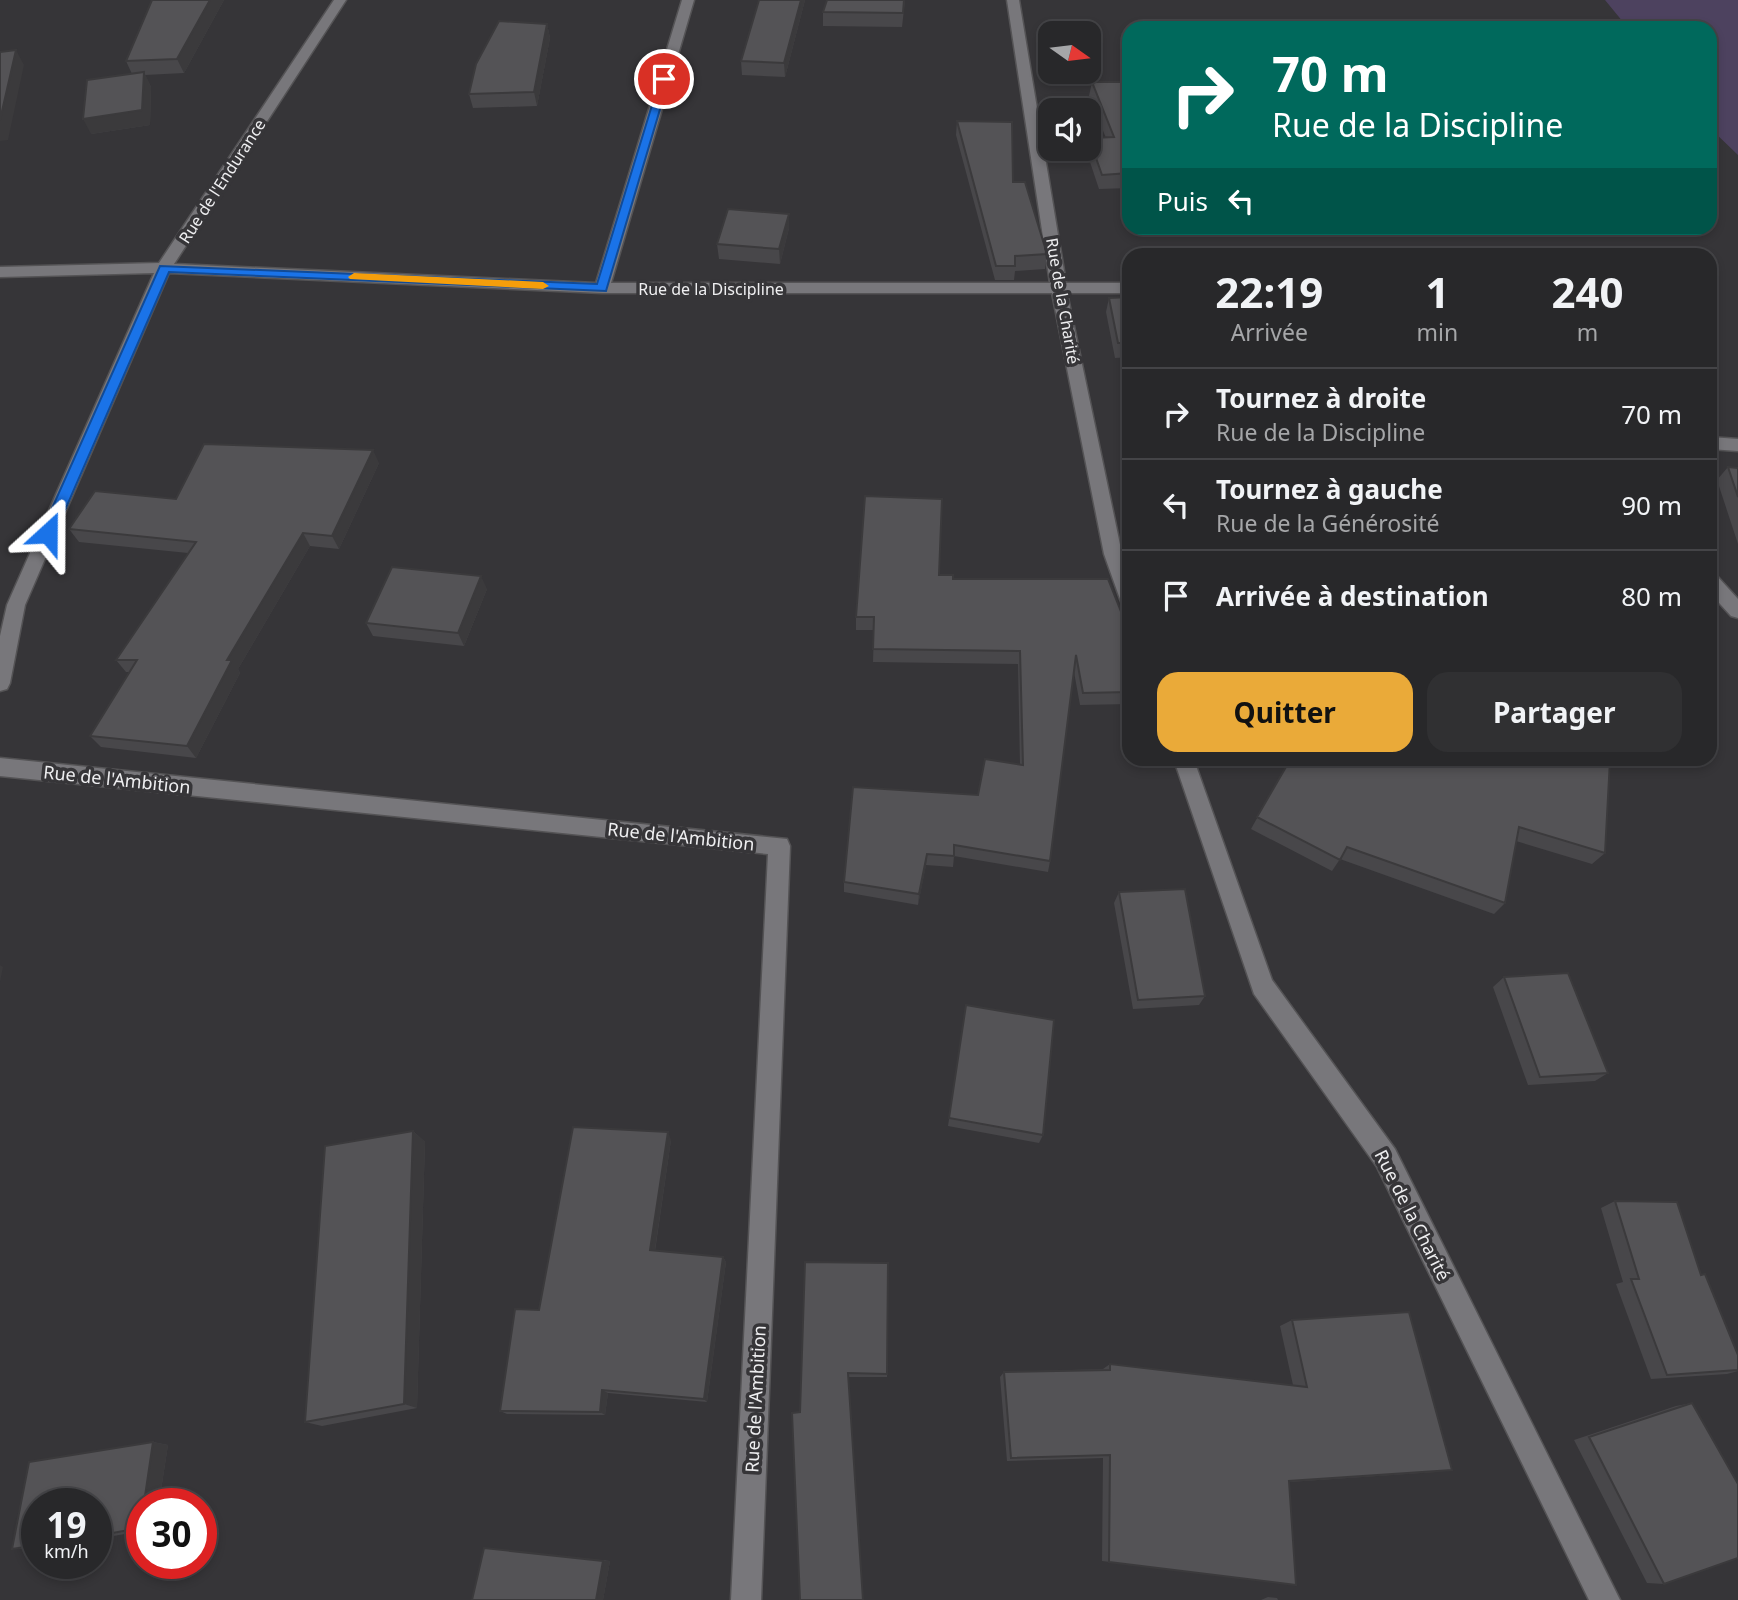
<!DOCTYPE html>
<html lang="fr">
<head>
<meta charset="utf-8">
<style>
	:root { --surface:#28282a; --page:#303032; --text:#f1f3f6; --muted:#a5a6a8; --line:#444447; --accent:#eaaa39 }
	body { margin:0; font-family:"Noto Sans",sans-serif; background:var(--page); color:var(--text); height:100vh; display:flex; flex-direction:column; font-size:26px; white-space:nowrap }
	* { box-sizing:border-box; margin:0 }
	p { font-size:23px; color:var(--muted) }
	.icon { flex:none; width:38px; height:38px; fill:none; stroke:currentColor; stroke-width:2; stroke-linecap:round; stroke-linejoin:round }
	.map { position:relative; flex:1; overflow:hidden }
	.panel { position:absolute; left:1122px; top:248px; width:595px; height:518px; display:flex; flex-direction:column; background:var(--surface); border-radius:21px; box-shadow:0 4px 10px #0003,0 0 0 2px var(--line) }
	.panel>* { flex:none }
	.top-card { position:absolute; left:1122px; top:21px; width:595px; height:214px; border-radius:21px; box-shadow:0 4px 10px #0003,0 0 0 2px var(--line); background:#00695c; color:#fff; overflow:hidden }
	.needle { width:46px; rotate:104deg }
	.controls { position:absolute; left:1038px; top:21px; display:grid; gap:14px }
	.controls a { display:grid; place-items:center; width:63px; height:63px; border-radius:14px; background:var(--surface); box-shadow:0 4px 10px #0003,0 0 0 2px var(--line); font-size:35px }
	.speed { position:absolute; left:21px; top:1488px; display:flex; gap:14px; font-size:35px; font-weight:700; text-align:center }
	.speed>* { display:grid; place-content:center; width:91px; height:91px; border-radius:50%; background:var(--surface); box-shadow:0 4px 10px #0003,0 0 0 2px var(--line); line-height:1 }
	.speed small { font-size:18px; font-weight:400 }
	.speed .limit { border:10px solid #d22; background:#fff; color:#111 }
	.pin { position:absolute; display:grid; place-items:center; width:60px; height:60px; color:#fff; margin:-30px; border:4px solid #fff; border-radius:50%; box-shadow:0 2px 7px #0007 }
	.me { position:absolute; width:77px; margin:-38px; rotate:24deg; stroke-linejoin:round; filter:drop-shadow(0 0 5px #0008) }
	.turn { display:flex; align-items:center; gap:24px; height:147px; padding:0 35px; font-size:32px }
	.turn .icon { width:91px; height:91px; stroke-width:2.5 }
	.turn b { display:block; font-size:49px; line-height:60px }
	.then { display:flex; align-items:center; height:66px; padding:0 35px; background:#0003; gap:14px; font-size:26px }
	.eta { display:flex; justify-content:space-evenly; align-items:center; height:119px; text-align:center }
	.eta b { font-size:42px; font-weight:700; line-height:49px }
	.primary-button { display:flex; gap:14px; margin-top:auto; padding:14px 35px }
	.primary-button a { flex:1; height:80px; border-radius:21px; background:var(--accent); color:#111; font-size:28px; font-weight:700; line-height:80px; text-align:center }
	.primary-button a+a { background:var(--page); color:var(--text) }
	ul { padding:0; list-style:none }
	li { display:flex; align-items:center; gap:21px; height:91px; padding:0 35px; border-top:2px solid var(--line) }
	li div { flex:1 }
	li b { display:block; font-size:26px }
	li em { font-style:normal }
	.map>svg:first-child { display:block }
	.green { fill:#4d425f }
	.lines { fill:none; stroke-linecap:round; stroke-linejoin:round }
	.minor-casing { stroke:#545355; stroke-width:3 }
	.minor { fill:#78777b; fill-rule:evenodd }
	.wall { fill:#48474a }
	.shaded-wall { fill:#3b3a3c }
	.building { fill:#545356; stroke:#3b3a3c; stroke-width:2 }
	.route { fill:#1a73e8; stroke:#114b97; stroke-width:2 }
	.slow { fill:#f59e0b }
	.labels { text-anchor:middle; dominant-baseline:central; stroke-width:7; stroke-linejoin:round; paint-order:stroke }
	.far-street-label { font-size:16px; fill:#eeeef0; stroke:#363538 }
	.street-label { font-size:18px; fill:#eeeef0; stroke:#363538 }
</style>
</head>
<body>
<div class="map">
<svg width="1738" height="1600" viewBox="0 0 1738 1600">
	<rect width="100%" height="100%" fill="#363538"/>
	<path class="green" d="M1605,0H1738V155L1710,128V28H1628Z"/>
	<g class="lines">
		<defs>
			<path id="minor" d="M334,0H346L174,264L596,283L682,0H694L611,283H1050L1007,0H1019L1066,283H1129V293H1067L1122,554L1129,572V606L1122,604L1120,599L1104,554L1052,293H602L169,273L25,605L10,683L7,689L0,691V636L7,605L154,273L0,277V267L159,263Z
				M1710,437L1738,439V451L1710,449Z
				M1710,574L1717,576L1738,599V618L1731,616L1710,593Z
				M0,758L787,839L790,846L761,1600H731L768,854L0,776Z
				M1174,760H1194L1272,980L1395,1149L1620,1600H1589L1377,1167L1254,994Z"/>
		</defs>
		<use href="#minor" class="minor-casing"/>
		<use href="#minor" class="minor"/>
	</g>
	<path class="wall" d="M152,0H224L184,73L145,75L151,87L150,125L91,134L132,74L126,61Z
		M759,0H805L785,77L742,75L741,61Z
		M905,0L902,27L823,26V12Z
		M547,24L550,38L537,106L473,108L469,94Z
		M1092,82H1129V188L1099,189L1087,153L1088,149L1089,138H1106L1089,96Z
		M957,121L1013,182L1047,254L1045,269L1015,271L1014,280H995L956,135Z
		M789,228L780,264L719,259L717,244Z
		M1129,297V357L1115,358L1106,312L1109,298Z
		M379,463L339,549L310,546L238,669L240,673L196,758L101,747L90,736L130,672H126L116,660L188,553L79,542L69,529Z
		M1728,467L1738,468V544L1717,480Z
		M939,575L953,579L1122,614L1129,612V704L1080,705L1074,672L1050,861L1048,872L954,856L953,867L926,865L918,905L844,892V882L978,795L1020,765L1018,664L873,662L874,630H856V617Z
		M487,589L464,646L373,636L366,623Z
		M1216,760H1610L1605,853L1592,864L1516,841L1505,903L1494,914L1340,859L1332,871L1251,829L1286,766L1214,765Z
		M1119,892L1205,996L1199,1005L1133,1009L1114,903Z
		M1504,977L1608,1073L1595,1081L1528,1085L1493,987Z
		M966,1005L1043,1135L1039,1143L948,1126Z
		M413,1131L425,1142L417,1408L322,1426L305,1422Z
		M671,1140L655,1251L723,1257L726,1262L707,1402L608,1393L605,1415L507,1414L500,1411L539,1310Z
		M1615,1201L1701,1275L1738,1355V1371L1727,1374L1651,1379L1616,1284L1623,1282L1601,1208Z
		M805,1262L887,1374V1377H849Z
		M1292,1320L1452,1470L1435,1472L1289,1482L1296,1585L1102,1561L1103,1458L1007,1461L1000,1377L1004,1372L1103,1369L1110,1364L1293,1385L1280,1326Z
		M1692,1403L1664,1584L1647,1583L1574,1440L1676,1406Z
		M153,1442L168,1445L159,1503H142V1531L96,1539V1503H37V1548L12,1549L29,1462Z
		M484,1548L610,1561L603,1600H472Z
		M1268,1597L1277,1598L1278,1600H1261Z"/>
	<path class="shaded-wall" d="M210,0H224L184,73L177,59Z
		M801,0H805L785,77L784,63Z
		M547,24L550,38L537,106L534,92Z
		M16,50L24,65L8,140L0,141V120Z
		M144,72L151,87L150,125L91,134L83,119Z
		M789,214V228L780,264L779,249Z
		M373,450L379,463L339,549L332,536Z
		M303,533L310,546L238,669L240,673L196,758L187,746L227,660Z
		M481,576L487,589L464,646L458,633Z
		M927,854L926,865L918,905L919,894Z
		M0,965L3,967L0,982Z
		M413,1131L425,1142L417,1408L404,1404Z
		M668,1132L671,1140L654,1256L650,1250Z
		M723,1257L726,1262L707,1402L704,1399Z
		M602,1390L608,1393L605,1415L600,1412Z
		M153,1442L168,1445L159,1503H144Z
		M603,1561H610L603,1600H596Z"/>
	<path class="building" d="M152,0H210L177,59L126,61Z
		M759,0H801L784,63L741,61Z
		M827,0H904L903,13L823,12Z
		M499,21L547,24L534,92L469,94L476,64Z
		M16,50L0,120V52Z
		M144,72L142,110L83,119L87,80Z
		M1092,82H1129V173L1102,175L1089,138L1114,137Z
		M957,121L1012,122L1013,182H1025L1047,254L1015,256V266H996Z
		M728,209L789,214L779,249L717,244Z
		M1129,297V343H1118L1109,298Z
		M204,444L373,450L332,536L303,533L227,660H232L187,746L90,736L137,660H116L196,542L69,529L95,491L176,499Z
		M1728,467L1738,468V497Z
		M865,496L942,499L939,575H953V579H1108L1122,614L1129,612V692L1083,693L1076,655L1050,861L954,845V856L927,854L919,894L844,882L853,787L978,795L985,759L1023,765L1020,651L873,649L874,617H856Z
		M392,567L481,576L458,633L366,623Z
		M1290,760H1610L1605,853L1519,827L1505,903L1347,847L1340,860L1257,817Z
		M1185,889L1205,996L1138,1000L1119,892Z
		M1568,973L1608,1073L1540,1077L1504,977Z
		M966,1005L1054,1020L1043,1135L949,1118Z
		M573,1127L668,1132L650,1250L723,1257L704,1399L602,1390L600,1412L500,1411L515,1309L539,1310Z
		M413,1131L404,1404L305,1422L325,1146Z
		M1615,1201L1677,1202L1701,1275L1705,1274L1738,1355V1370L1667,1375L1631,1279H1639Z
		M805,1262L888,1263L887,1374L848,1373L863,1600H800L792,1413L800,1412Z
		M1409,1312L1452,1470L1289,1481L1296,1585L1109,1562L1110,1455L1011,1458L1004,1372L1110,1370V1364L1307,1387L1292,1320Z
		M1692,1403L1738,1484V1558L1664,1584L1589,1437Z
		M153,1442L144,1503H142V1518L140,1528L96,1536V1503H37V1545L12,1549L29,1462Z
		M484,1548L603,1561L596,1600H472Z"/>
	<path class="route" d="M661,76L669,79L606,291L169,272L55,533L53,537H43L41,533L160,266L597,284Z"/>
	<path class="slow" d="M354,273L543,282L549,286L543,289L350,279L348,277Z"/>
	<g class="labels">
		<g class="far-street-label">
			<text transform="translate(222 181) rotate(-57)">Rue de l'Endurance</text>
			<text x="711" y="289">Rue de la Discipline</text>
			<text transform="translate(1063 301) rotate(80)">Rue de la Charité</text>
		</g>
		<g class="street-label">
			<text transform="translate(117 779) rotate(6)">Rue de l'Ambition</text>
			<text transform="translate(681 836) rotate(6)">Rue de l'Ambition</text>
			<text transform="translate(1413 1215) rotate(63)">Rue de la Charité</text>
			<text transform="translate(755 1399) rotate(-87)">Rue de l'Ambition</text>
		</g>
	</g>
</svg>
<div class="controls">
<a><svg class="needle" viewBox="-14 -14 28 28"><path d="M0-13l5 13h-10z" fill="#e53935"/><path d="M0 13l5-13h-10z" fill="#a5a6a8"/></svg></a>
<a><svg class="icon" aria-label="sound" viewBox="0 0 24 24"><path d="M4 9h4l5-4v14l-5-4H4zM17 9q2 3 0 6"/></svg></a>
</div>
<div class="speed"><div>19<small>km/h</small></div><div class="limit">30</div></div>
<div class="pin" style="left:664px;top:79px;background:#d93025"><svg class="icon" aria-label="arrive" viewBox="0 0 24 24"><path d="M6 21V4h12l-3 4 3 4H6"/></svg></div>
<svg class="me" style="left:48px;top:533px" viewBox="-20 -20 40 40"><path d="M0-17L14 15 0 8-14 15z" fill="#1a73e8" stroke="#fff" stroke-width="4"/></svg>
<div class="top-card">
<div class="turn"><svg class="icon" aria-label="right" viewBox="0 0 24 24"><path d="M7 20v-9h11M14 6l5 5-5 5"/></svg><div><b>70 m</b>Rue de la Discipline</div></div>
<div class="then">Puis<svg class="icon" aria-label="left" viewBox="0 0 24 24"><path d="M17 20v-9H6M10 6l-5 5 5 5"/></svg></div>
</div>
<section class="panel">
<div class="eta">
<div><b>22:19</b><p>Arrivée</p></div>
<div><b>1</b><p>min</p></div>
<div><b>240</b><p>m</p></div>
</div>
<ul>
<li><svg class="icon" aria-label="right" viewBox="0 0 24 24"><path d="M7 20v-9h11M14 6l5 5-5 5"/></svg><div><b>Tournez à droite</b><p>Rue de la Discipline</p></div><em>70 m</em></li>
<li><svg class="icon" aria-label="left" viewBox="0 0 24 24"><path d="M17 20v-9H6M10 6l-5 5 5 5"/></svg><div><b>Tournez à gauche</b><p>Rue de la Générosité</p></div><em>90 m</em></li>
<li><svg class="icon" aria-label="arrive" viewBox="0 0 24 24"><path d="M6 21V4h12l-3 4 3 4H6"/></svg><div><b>Arrivée à destination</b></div><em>80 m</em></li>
</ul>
<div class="primary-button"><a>Quitter</a><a>Partager</a></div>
</section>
</div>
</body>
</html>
